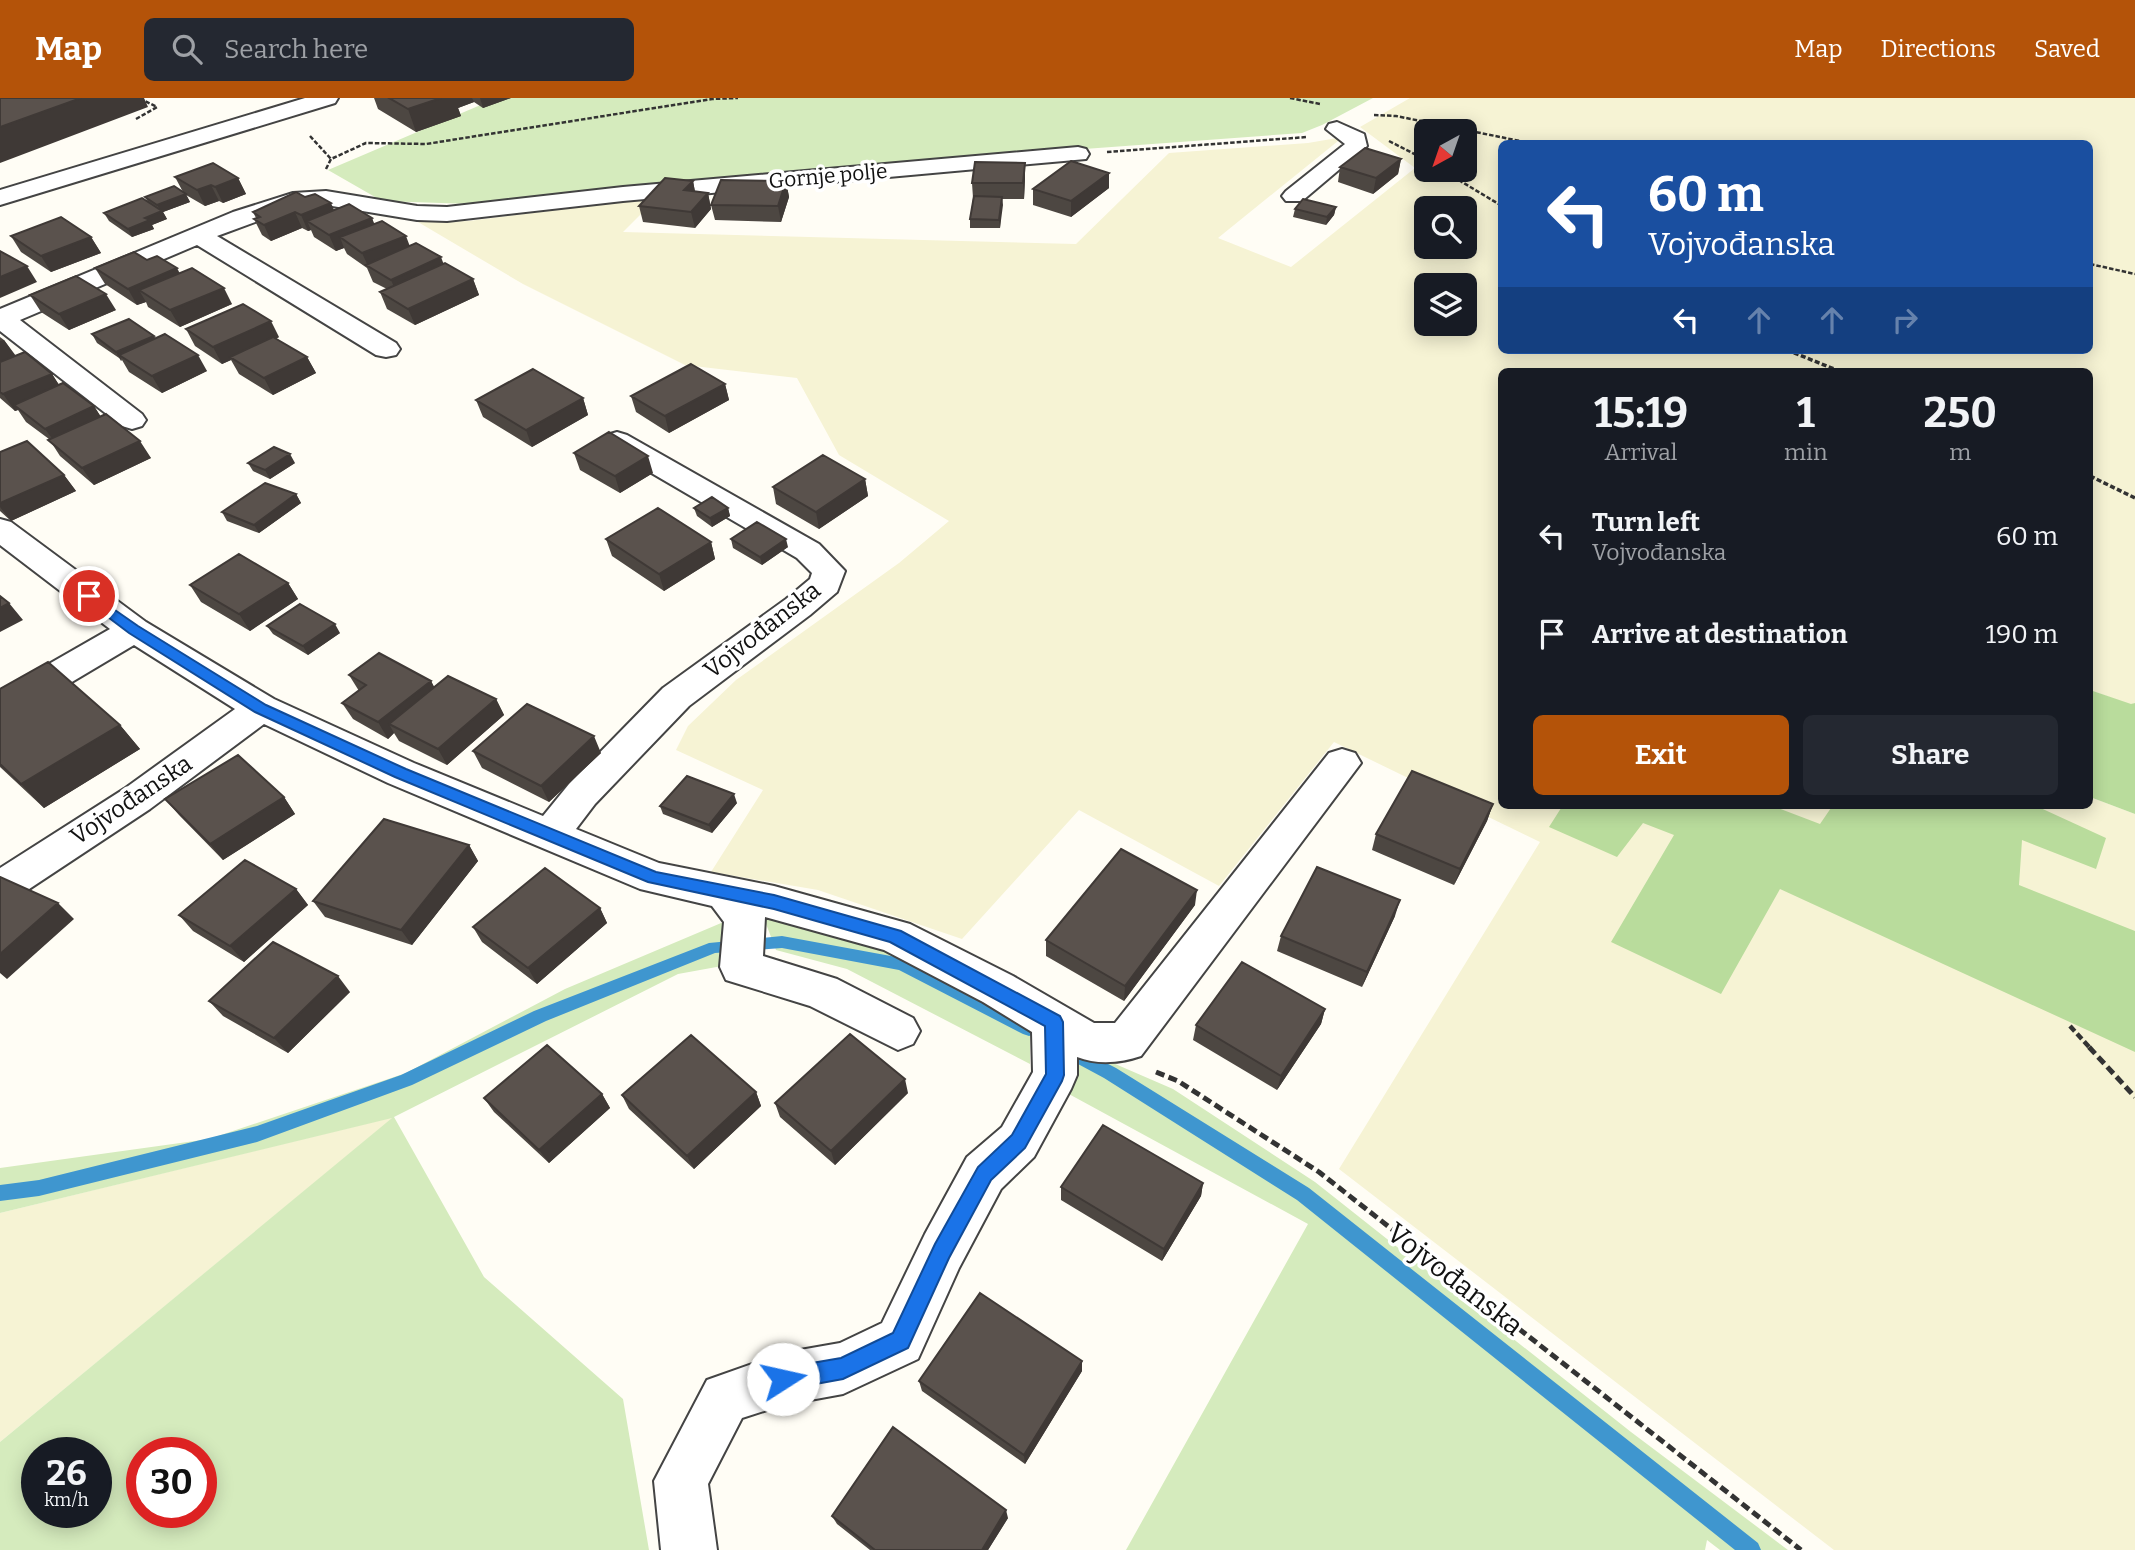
<!DOCTYPE html>
<html lang="en">
<head>
<meta charset="utf-8">
<style>
	:root { --surface:#171b24; --page:#242831; --text:#f1f3f6; --muted:#9ea1a6; --accent:#b45309 }
	body { margin:0; font-family:Bitter,serif; background:var(--page); color:var(--text); height:100vh; display:flex; flex-direction:column; font-size:26px; white-space:nowrap }
	* { box-sizing:border-box; margin:0 }
	p { font-size:23px; color:var(--muted) }
	.icon { flex:none; width:38px; height:38px; fill:none; stroke:currentColor; stroke-width:2; stroke-linecap:round; stroke-linejoin:round }
	.map { position:relative; flex:1; overflow:hidden }
	.sheet { position:absolute; left:1498px; top:270px; width:595px; height:441px; display:flex; flex-direction:column; background:var(--surface); border-radius:10px; box-shadow:0 4px 18px #0003 }
	.sheet>* { flex:none }
	.guide { position:absolute; left:1498px; top:42px; width:595px; height:214px; border-radius:10px; box-shadow:0 4px 18px #0003; background:#1a4fa0; color:#fff; overflow:hidden }
	.needle { width:46px; rotate:220deg }
	.tools { position:absolute; left:1414px; top:21px; display:grid; gap:14px }
	.tools a { display:grid; place-items:center; width:63px; height:63px; border-radius:10px; background:var(--surface); box-shadow:0 4px 18px #0003; font-size:35px }
	.speed { position:absolute; left:21px; top:1339px; display:flex; gap:14px; font-size:35px; font-weight:700; text-align:center }
	.speed>* { display:grid; place-content:center; width:91px; height:91px; border-radius:50%; background:var(--surface); box-shadow:0 4px 18px #0003; line-height:1 }
	.speed small { font-size:18px; font-weight:400 }
	.speed .limit { border:10px solid #d22; background:#fff; color:#111 }
	.pin { position:absolute; display:grid; place-items:center; width:60px; height:60px; color:#fff; margin:-30px; border:4px solid #fff; border-radius:50%; box-shadow:0 2px 7px #0007 }
	.me { position:absolute; width:77px; margin:-38px; rotate:80deg; stroke-linejoin:round; filter:drop-shadow(0 0 5px #0008) }
	.turn { display:flex; align-items:center; gap:24px; height:147px; padding:0 35px; font-size:32px }
	.turn .icon { width:91px; height:91px; stroke-width:2.5 }
	.turn b { display:block; font-size:49px; line-height:60px }
	.lanes { display:flex; align-items:center; height:66px; padding:0 35px; background:#0003; justify-content:center; gap:35px; direction:ltr }
	.lanes .off { opacity:.35 }
	.eta { display:flex; justify-content:space-evenly; align-items:center; height:119px; text-align:center }
	.eta b { font-size:42px; font-weight:700; line-height:49px }
	.action { display:flex; gap:14px; margin-top:auto; padding:14px 35px }
	.action a { flex:1; height:80px; border-radius:10px; background:var(--accent); color:#fff; font-size:28px; font-weight:700; line-height:80px; text-align:center }
	.action a+a { background:var(--page); color:var(--text) }
	ul { padding:0; list-style:none }
	li { display:flex; align-items:center; gap:21px; height:98px; padding:0 35px }
	li div { flex:1 }
	li b { display:block; font-size:26px }
	li em { font-style:normal }
	header { display:flex; align-items:center; gap:42px; box-sizing:border-box; height:98px; padding:0 35px; background:var(--accent); color:#fff }
	header strong { font-size:33px }
	nav { display:flex; gap:38px; margin-inline-start:auto; font-size:24px }
	.search { width:490px; height:63px; background:var(--page); display:flex; align-items:center; gap:18px; box-sizing:border-box; padding:0 24px; border-radius:10px; color:var(--muted); font-size:26px }
	.map>svg:first-child { display:block }
	.farmland { fill:#f6f3d4; fill-rule:evenodd }
	.green { fill:#d5ebbd; fill-rule:evenodd }
	.forest { fill:#b9dc9c }
	.lines { fill:none; stroke-linecap:round; stroke-linejoin:round }
	.stream { fill:#3f96cf; fill-rule:evenodd }
	.minor-casing { stroke:#444; stroke-width:4 }
	.path-far3 { stroke:#333; stroke-width:2.5; stroke-dasharray:4.5 2; stroke-linecap:butt }
	.path-far2 { stroke:#333; stroke-width:3.5; stroke-dasharray:5 2.5; stroke-linecap:butt }
	.path-far1 { stroke:#333; stroke-width:4.5; stroke-dasharray:7 3.5; stroke-linecap:butt }
	.path { stroke:#333; stroke-width:5; stroke-dasharray:9 4.5; stroke-linecap:butt }
	.minor { fill:#fff; fill-rule:evenodd }
	.wall { fill:#4d4742 }
	.shaded-wall { fill:#3f3936 }
	.building { fill:#5a524d; stroke:#3f3936; stroke-width:2 }
	.route { fill:#1a73e8; stroke:#114b97; stroke-width:2 }
	.labels { text-anchor:middle; dominant-baseline:central; stroke-width:7; stroke-linejoin:round; paint-order:stroke }
	.far-street-label { font-size:21px; fill:#111; stroke:#fff }
	.street-label { font-size:24px; fill:#111; stroke:#fff }
	.near-street-label { font-size:28px; fill:#111; stroke:#fff }
</style>
</head>
<body>
<header>
<strong>Map</strong>
<div class="search"><svg class="icon" aria-label="search" viewBox="0 0 24 24"><circle cx="10" cy="10" r="6"/><path d="M15 15l6 6"/></svg>Search here</div>
<nav><a>Map</a><a>Directions</a><a>Saved</a></nav>
</header>
<div class="map">
<svg width="2135" height="1452" viewBox="0 0 2135 1452">
	<rect width="100%" height="100%" fill="#fffdf5"/>
	<path class="farmland" d="M1410,0H2135V605L2131,607L2090,592V273H1502V707H2090V699L2135,716V1452H1834L1339,1071L1540,744L1334,644L1219,788L1079,712L962,841L818,792L711,774L763,692L676,652L688,628L736,582L899,465L949,423L839,357L797,280L685,267L523,186L418,124L469,123L604,106L663,94L623,134L1076,146L1169,55L1308,45L1343,39L1218,140L1291,169L1415,70L1360,29ZM1426,33H1465V72H1426ZM1502,46H2090V252H1502ZM1426,110H1465V149H1426ZM1426,187H1465V226H1426Z
		M394,1019L0,1344V1115Z"/>
	<path class="green" d="M497,0H1373L1322,27L1302,35L826,70L471,106L382,103L328,72Z
		M763,818L844,834L1030,919V966L847,871L776,852Z
		M733,820L722,868L678,876L394,1019L484,1179L623,1301L649,1452H0V1344L392,1020L0,1115V1070L209,1041L406,975L565,891ZM37,1354H96V1414H37ZM142,1354H201V1414H142Z
		M1076,949L1173,991L1315,1084L1631,1334L1788,1452H1720L1707,1442L1705,1452H1126L1308,1126L1067,995Z"/>
	<path class="forest" d="M2090,592L2131,606L2135,605V716L2090,699Z
		M1563,707H1770L1820,726L1833,707H2034L2106,740L2096,771L2022,742L2019,787L2135,833V954L1780,791L1721,896L1611,844L1674,737L1643,725L1617,759L1549,729Z"/>
	<g class="lines">
		<path class="stream" d="M782,838L907,861L1035,926L1037,931L1035,936L1029,938L1023,936L899,872L782,850L715,855L546,923L412,987L257,1044L39,1098L0,1103V1087L39,1082L257,1028L401,977L534,913L709,845Z
			M1071,947L1116,970L1309,1090L1758,1445L1761,1452H1735L1297,1102L1104,980L1065,959L1063,954L1065,949Z"/>
		<defs>
			<path id="minor" d="M305,0H338L335,5L0,107V92Z
				M1337,24L1364,36L1367,48L1302,103H1286L1282,98L1286,93L1345,46L1326,31L1329,26Z
				M1078,49L1086,51L1089,56L1086,61L623,103L447,123L417,122L326,107L296,109L217,138L396,245L400,251L396,257L386,259L376,257L197,147L20,222L142,316L146,322L142,328L132,331L122,328L0,233V211L233,114L293,95L326,93L417,108L447,109L623,89Z
				M617,334L627,337L819,446L845,473L837,494L810,517L689,608L595,706L576,731L659,765L774,788L910,826L1013,878L1094,925H1115L1329,655L1342,651L1355,655L1361,665L1141,958C1121,965 1097,967 1077,959V977L1071,991L1034,1059L1001,1091L959,1170L918,1261L843,1296L783,1307L742,1320L708,1386L717,1452H661L654,1383L707,1282L783,1255L840,1245L882,1225L925,1136L967,1059L1002,1029L1033,974L1032,934L983,904L884,852L765,819L763,858L837,881L913,920L920,933L913,946L898,952L810,908L726,882L720,869L724,824L712,808L640,791L388,685L264,626L150,711L14,801L0,806V770L124,691L235,611L134,547L13,619L0,623V594L110,531L0,447V421L11,424L146,524L274,601L414,665L543,718L569,686L663,590L786,501L810,481L812,475L797,460L607,349L602,343L607,337Z"/>
		</defs>
		<use href="#minor" class="minor-casing"/>
		<path class="path-far3" d="M1290,0L1320,6
			M1374,17L1396,18L1535,46
			M136,21L157,9L139,0
			M310,38L331,61
			M1389,43L1426,62
			M1107,54L1307,39
			M326,71L331,61L366,45L426,46L712,1L738,0
			M1442,72L1502,108
			M2090,166L2135,176"/>
		<path class="path-far2" d="M1787,252L1839,273
			M2090,378L2135,400"/>
		<path class="path-far1" d="M2070,928L2091,951"/>
		<path class="path" d="M2089,949L2135,999
			M1156,974L1178,983L1319,1074L1801,1452"/>
		<use href="#minor" class="minor"/>
	</g>
	<path class="wall" d="M374,0H511L483,10L474,4L458,10L461,18L416,34L378,11Z
		M1401,61L1398,76L1373,96L1338,84L1340,69Z
		M1025,65V80L1024,101H1002L1000,130H970V121L973,100L972,85Z
		M175,79L238,80L246,96L223,105L219,103L205,108L186,97L190,104L163,114L167,121L152,127L154,131L132,139L109,123L104,115L148,104L145,99L183,94Z
		M693,83L695,94L708,95L711,111L695,130L643,124L639,108Z
		M786,83L789,99L781,124L715,122L711,107Z
		M1109,90L1071,119L1033,107V91Z
		M305,99L334,112L372,120L374,126L409,148L473,181L479,197L415,227L387,211L380,194L387,191L373,184L367,170L347,156L344,150L336,153L314,139L311,132L308,133L302,130L271,143L262,137L254,121L256,120L253,114Z
		M1336,109L1334,117L1326,127L1293,119L1295,111Z
		M11,138L91,139L101,155L51,174L21,154Z
		M147,162L180,175L232,206L180,229L148,209L146,204L137,207L105,186L95,170Z
		M30,197L116,212L69,232L41,214Z
		M186,231L279,239L276,241L307,259L316,275L273,297L239,276L231,262L222,266L195,248Z
		M92,236L155,240L207,273L162,295L129,274L122,262L97,245Z
		M0,239L4,242L15,258L52,276L59,287L94,308L100,318L151,360L94,387L60,358L49,341L26,324L18,312L15,313L0,300Z
		M725,286L729,302L669,335L636,314L631,298Z
		M583,300L588,317L532,349L483,319L476,302Z
		M0,354L64,377L76,393L11,423L0,413Z
		M574,355L653,375L620,395L580,372Z
		M248,365H295L270,381L253,373Z
		M865,381L868,398L819,431L776,406L773,389Z
		M296,396L301,405L259,435L227,423L222,414Z
		M694,410H728L730,418L712,429L697,418Z
		M606,441L711,444L715,461L664,493L612,458Z
		M731,441L788,449L762,467L733,450Z
		M288,485L298,501L250,533L201,504L190,487Z
		M267,528L340,535L308,557L273,536Z
		M349,577L431,583L434,589L496,601L504,617L447,667L399,643L394,635L388,641L353,621L342,605L359,593Z
		M0,591L120,627L140,651L44,710L0,669Z
		M473,653L601,655L549,704L482,670Z
		M284,699L295,716L223,762L179,717L165,701Z
		M737,705L712,735L663,716L660,708Z
		M1493,706L1487,723L1454,787L1372,752L1376,736Z
		M469,747L478,763L412,847L325,819L313,803Z
		M296,791L308,807L244,864L193,833L179,817Z
		M1195,807L1124,903L1046,858V842Z
		M600,810L607,825L537,886L482,844L473,829Z
		M1395,818L1362,889L1277,853L1281,838Z
		M350,894L288,955L223,918L209,903Z
		M1325,911L1321,926L1277,992L1193,942L1196,927Z
		M756,994L761,1008L694,1071L629,1011L622,997Z
		M908,995L835,1067L780,1019L775,1005Z
		M602,996L610,1010L549,1065L494,1014L484,1000Z
		M1203,1085L1201,1098L1162,1163L1061,1102V1089Z
		M1082,1273L1025,1366L922,1293L919,1283Z
		M832,1418L1008,1420L988,1452H870L837,1426Z"/>
	<path class="shaded-wall" d="M81,0H144L148,9L0,65V29Z
		M441,0H472L474,4L458,10L461,18L416,34L408,11Z
		M480,0H511L483,10Z
		M1401,61L1398,76L1373,96L1376,80Z
		M1025,65V80L1024,101L1023,85Z
		M1109,75V90L1071,119V103Z
		M238,80L246,96L223,105L215,89Z
		M693,83L696,99L684,92Z
		M786,83L789,99L781,124L778,108Z
		M211,87L219,103L205,108L197,92Z
		M708,95L711,111L695,130L691,114Z
		M186,96L190,104L163,114L167,121L152,127L154,131L132,139L128,131L145,120L161,114L157,107Z
		M1002,99L1003,107L1000,130L999,122Z
		M331,105L338,121L307,123L311,132L308,133L301,117Z
		M1336,109L1334,117L1326,127L1327,119Z
		M295,114L302,130L271,143L264,127Z
		M372,120L378,136L340,139L344,150L336,153L329,137Z
		M406,138L412,154L368,168L362,155Z
		M91,139L101,155L51,174L41,158Z
		M441,159L447,175L398,198L391,182Z
		M27,168L37,184L0,200V179Z
		M177,170L186,187L139,192L146,204L137,207L128,191Z
		M473,181L479,197L415,227L408,211Z
		M224,190L232,206L180,229L170,212Z
		M106,196L116,212L69,232L59,216Z
		M271,223L279,239L233,261L230,259L231,262L222,266L213,249Z
		M154,238L159,246L119,257L122,262L121,263L116,254Z
		M4,242L16,258L0,265V243Z
		M198,257L207,273L162,295L152,278Z
		M307,259L316,275L273,297L264,280Z
		M52,276L63,293L14,307L18,312L15,313L3,296Z
		M725,286L729,302L669,335L665,318Z
		M583,300L588,317L532,349L526,332Z
		M94,308L105,325L57,347L45,331Z
		M140,343L151,360L94,387L82,370Z
		M290,356L295,365L270,381L265,372Z
		M648,358L653,375L620,395L615,378Z
		M64,377L76,393L11,423L0,409V405Z
		M865,381L868,398L819,431L816,414Z
		M296,396L301,405L259,435L254,427Z
		M728,410L730,418L712,429L710,420Z
		M786,441L788,449L762,467L760,459Z
		M711,444L715,461L664,493L659,476Z
		M288,485L298,501L250,533L239,516Z
		M9,505L23,522L0,534V510Z
		M335,526L340,535L308,557L303,548Z
		M431,583L440,600L389,626L394,635L388,641L378,624Z
		M496,601L504,617L447,667L438,651Z
		M120,627L140,651L44,710L21,686Z
		M594,638L601,655L549,704L541,688Z
		M734,696L737,705L712,735L709,727Z
		M284,699L295,716L223,762L210,746Z
		M1493,706L1487,723L1454,787L1460,771Z
		M469,747L478,763L412,847L401,832Z
		M296,791L308,807L244,864L230,848Z
		M1197,792L1195,807L1124,903L1125,888Z
		M1400,802L1395,818L1362,889L1367,874Z
		M58,805L74,821L7,881L0,875V856Z
		M600,810L607,825L537,886L528,870Z
		M338,878L350,894L288,955L274,940Z
		M1325,911L1321,926L1277,992L1281,978Z
		M905,981L908,995L835,1067L831,1053Z
		M756,994L761,1008L694,1071L687,1058Z
		M602,996L610,1010L549,1065L539,1052Z
		M1203,1085L1201,1098L1162,1163L1164,1151Z
		M1082,1263V1273L1025,1366L1024,1357Z
		M1006,1412L1008,1420L988,1452H982Z"/>
	<path class="building" d="M0,0H81L0,29Z
		M389,0H441L408,11Z
		M1365,50L1401,61L1376,80L1340,69Z
		M1071,63L1109,75L1071,103L1033,91Z
		M975,64L1025,65L1023,85H972Z
		M213,65L238,80L215,89L211,87L197,92L175,79Z
		M665,80L693,83L684,92L708,95L691,114L639,108Z
		M721,82L786,83L778,108L711,107Z
		M174,88L186,96L157,107L145,99Z
		M296,94L305,99L315,96L331,105L301,117L295,114L264,127L254,121L260,119L253,114Z
		M974,98L1002,99L999,122L970,121Z
		M142,100L162,113L145,120L150,122L128,131L104,115Z
		M1303,101L1336,109L1327,119L1295,111Z
		M349,106L372,120L329,137L307,123Z
		M61,119L91,139L41,158L11,138Z
		M382,123L406,138L362,155L340,139Z
		M416,145L441,159L391,182L366,167Z
		M0,153L27,168L0,179Z
		M134,154L147,162L157,158L177,170L128,191L95,170Z
		M445,165L473,181L408,211L380,194Z
		M192,170L224,190L170,212L139,192Z
		M76,178L106,196L59,216L30,197Z
		M243,206L271,223L213,249L186,231Z
		M129,221L154,238L116,254L92,236Z
		M165,236L198,257L152,278L119,257Z
		M273,239L307,259L264,280L230,259Z
		M25,254L52,276L3,296L0,294V264Z
		M691,266L725,286L665,318L631,298Z
		M533,271L583,300L526,332L476,302Z
		M63,285L94,308L45,331L14,307Z
		M106,316L140,343L82,370L48,342Z
		M609,334L648,358L615,378L574,355Z
		M27,343L64,377L0,405V354Z
		M274,349L290,356L265,372L248,365Z
		M823,357L865,381L816,414L773,389Z
		M265,385L296,396L254,427L222,414Z
		M712,399L728,410L710,420L694,410Z
		M658,410L711,444L659,476L606,441Z
		M757,424L786,441L760,459L731,441Z
		M239,456L288,485L239,516L190,487Z
		M0,498L9,505L0,510Z
		M300,506L335,526L303,548L267,528Z
		M379,555L431,583L378,624L342,605L366,587L349,577Z
		M48,564L120,627L21,686L0,666V591Z
		M448,578L496,601L438,651L389,626Z
		M527,606L594,638L541,688L473,653Z
		M238,657L284,699L210,746L165,701Z
		M1412,673L1493,706L1460,771L1376,736Z
		M687,678L734,696L709,727L660,708Z
		M384,721L469,747L401,832L313,803Z
		M1121,751L1197,792L1125,888L1046,842Z
		M245,762L296,791L230,848L179,817Z
		M1317,769L1400,802L1367,874L1281,838Z
		M545,770L600,810L528,870L473,829Z
		M0,779L58,805L0,856Z
		M273,844L338,878L274,940L209,903Z
		M1242,864L1325,911L1281,978L1196,927Z
		M850,936L905,981L831,1053L775,1005Z
		M691,937L756,994L687,1058L622,997Z
		M547,947L602,996L539,1052L484,1000Z
		M1103,1027L1203,1085L1164,1151L1061,1089Z
		M980,1195L1082,1263L1024,1357L919,1283Z
		M893,1329L1006,1412L982,1452H875L832,1418Z"/>
	<path class="route" d="M89,494L138,528L266,607L406,671L656,774L774,797L901,833L1060,918L1063,924L1064,977L1062,983L1025,1050L991,1082L949,1160L908,1250L843,1281L783,1292L776,1289L773,1281L776,1273L783,1270L841,1260L893,1235L935,1146L978,1069L1012,1037L1046,976L1045,928L890,844L774,811L648,784L395,679L255,614L129,535L84,501V495Z"/>
	<g class="labels">
		<g class="far-street-label">
			<text transform="translate(828 78) rotate(-5)">Gornje polje</text>
		</g>
		<g class="street-label">
			<text transform="translate(762 532) rotate(-38)">Vojvođanska</text>
			<text transform="translate(131 702) rotate(-34)">Vojvođanska</text>
		</g>
		<g class="near-street-label">
			<text transform="translate(1455 1181) rotate(38)">Vojvođanska</text>
		</g>
	</g>
</svg>
<div class="tools">
<a><svg class="needle" viewBox="-14 -14 28 28"><path d="M0-13l5 13h-10z" fill="#e53935"/><path d="M0 13l5-13h-10z" fill="#9ea1a6"/></svg></a>
<a><svg class="icon" aria-label="search" viewBox="0 0 24 24"><circle cx="10" cy="10" r="6"/><path d="M15 15l6 6"/></svg></a>
<a><svg class="icon" aria-label="layers" viewBox="0 0 24 24"><path d="M12 4l9 5-9 5-9-5zM3 14l9 5 9-5"/></svg></a>
</div>
<div class="speed"><div>26<small>km/h</small></div><div class="limit">30</div></div>
<div class="pin" style="left:89px;top:498px;background:#d93025"><svg class="icon" aria-label="arrive" viewBox="0 0 24 24"><path d="M6 21V4h12l-3 4 3 4H6"/></svg></div>
<svg class="me" style="left:783px;top:1281px" viewBox="-20 -20 40 40"><circle r="19" fill="#fff"/><path d="M0-13L10 11 0 6-10 11z" fill="#1a73e8"/></svg>
<div class="guide">
<div class="turn"><svg class="icon" aria-label="left" viewBox="0 0 24 24"><path d="M17 20v-9H6M10 6l-5 5 5 5"/></svg><div><b>60 m</b>Vojvođanska</div></div>
<div class="lanes"><svg class="icon" aria-label="left" viewBox="0 0 24 24"><path d="M17 20v-9H6M10 6l-5 5 5 5"/></svg><svg class="icon off" aria-label="ahead" viewBox="0 0 24 24"><path d="M12 20V5M6 11l6-6 6 6"/></svg><svg class="icon off" aria-label="ahead" viewBox="0 0 24 24"><path d="M12 20V5M6 11l6-6 6 6"/></svg><svg class="icon off" aria-label="right" viewBox="0 0 24 24"><path d="M7 20v-9h11M14 6l5 5-5 5"/></svg></div>
</div>
<section class="sheet">
<div class="eta">
<div><b>15:19</b><p>Arrival</p></div>
<div><b>1</b><p>min</p></div>
<div><b>250</b><p>m</p></div>
</div>
<ul>
<li><svg class="icon" aria-label="left" viewBox="0 0 24 24"><path d="M17 20v-9H6M10 6l-5 5 5 5"/></svg><div><b>Turn left</b><p>Vojvođanska</p></div><em>60 m</em></li>
<li><svg class="icon" aria-label="arrive" viewBox="0 0 24 24"><path d="M6 21V4h12l-3 4 3 4H6"/></svg><div><b>Arrive at destination</b></div><em>190 m</em></li>
</ul>
<div class="action"><a>Exit</a><a>Share</a></div>
</section>
</div>
</body>
</html>
